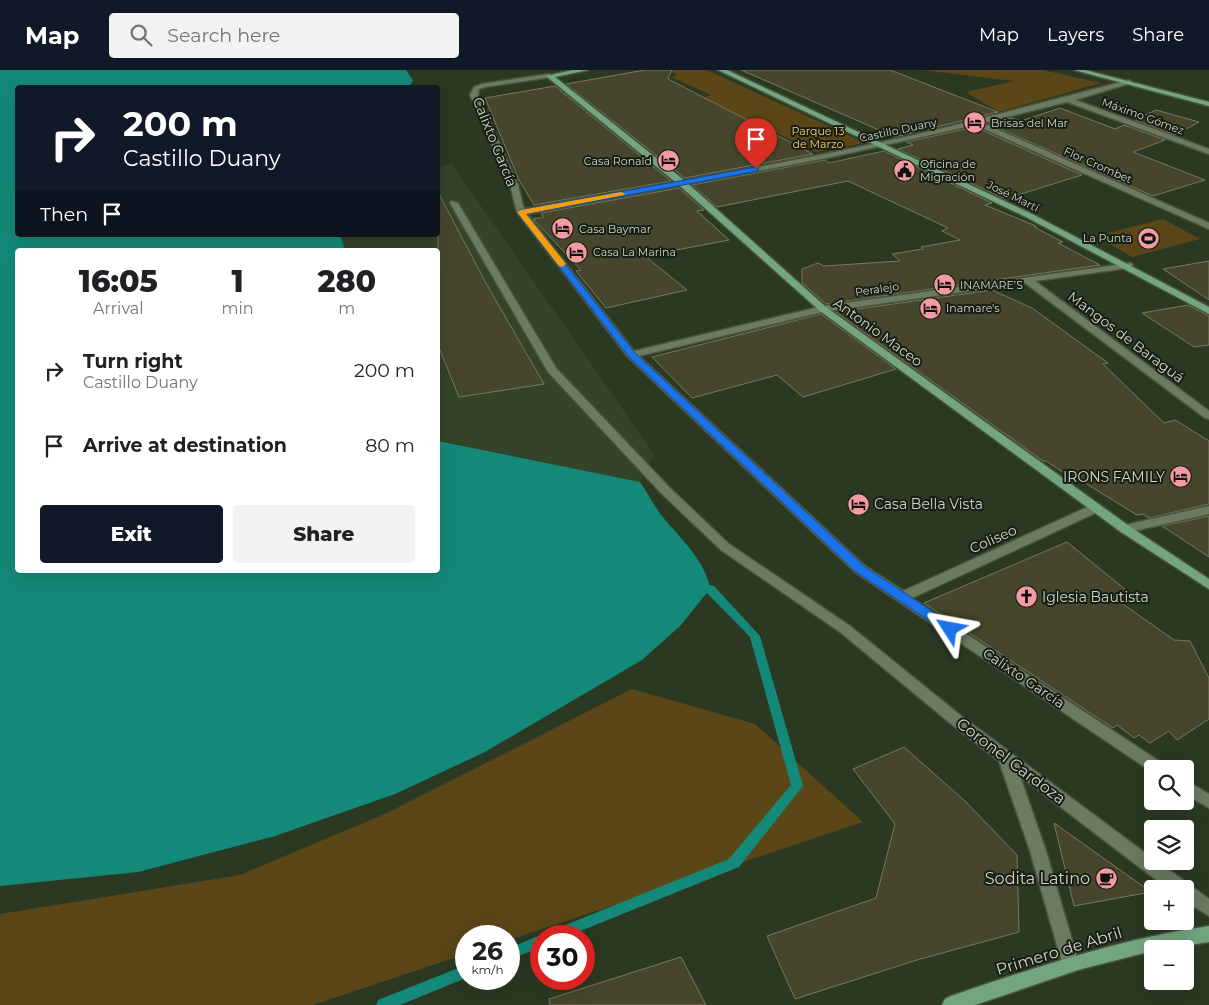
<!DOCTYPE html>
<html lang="en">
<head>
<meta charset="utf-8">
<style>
	:root { --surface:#fff; --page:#f2f2f2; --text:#202124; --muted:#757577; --accent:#111827 }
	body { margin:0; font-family:Montserrat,sans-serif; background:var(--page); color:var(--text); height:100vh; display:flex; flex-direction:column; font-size:19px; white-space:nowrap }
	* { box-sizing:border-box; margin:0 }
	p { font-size:16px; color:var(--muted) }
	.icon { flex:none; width:28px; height:28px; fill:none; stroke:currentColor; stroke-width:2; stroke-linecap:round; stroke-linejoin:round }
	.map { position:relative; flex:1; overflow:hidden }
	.panel { position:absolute; left:15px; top:178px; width:425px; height:325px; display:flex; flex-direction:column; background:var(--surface); border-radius:5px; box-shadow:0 5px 20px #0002 }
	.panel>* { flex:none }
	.hud { position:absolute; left:15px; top:15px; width:425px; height:152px; border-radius:5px; box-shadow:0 5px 20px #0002; background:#111827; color:#fff; overflow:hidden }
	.controls { position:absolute; left:1144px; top:690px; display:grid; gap:10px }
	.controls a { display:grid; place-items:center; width:50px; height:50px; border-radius:5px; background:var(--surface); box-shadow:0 5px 20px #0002; font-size:25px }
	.speed { position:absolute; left:455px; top:855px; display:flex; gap:10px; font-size:25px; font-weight:700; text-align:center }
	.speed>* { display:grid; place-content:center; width:65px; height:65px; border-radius:50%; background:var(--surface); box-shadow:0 5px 20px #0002; line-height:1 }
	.speed small { font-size:12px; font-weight:400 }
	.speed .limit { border:8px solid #d22; background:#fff; color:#111 }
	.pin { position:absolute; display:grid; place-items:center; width:42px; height:42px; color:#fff; margin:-51px -21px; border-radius:50% 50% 50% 0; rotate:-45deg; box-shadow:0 0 5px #0007 }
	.pin .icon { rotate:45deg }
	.me { position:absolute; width:55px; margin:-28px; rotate:304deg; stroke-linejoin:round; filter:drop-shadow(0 0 4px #0008) }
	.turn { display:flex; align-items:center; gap:18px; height:105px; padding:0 25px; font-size:22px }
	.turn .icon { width:65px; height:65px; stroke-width:2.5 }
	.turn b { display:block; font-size:35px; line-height:42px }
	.then { display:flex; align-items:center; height:48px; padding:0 25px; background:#0003; gap:10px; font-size:19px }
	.eta { display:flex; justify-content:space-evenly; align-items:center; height:85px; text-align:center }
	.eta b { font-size:30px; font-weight:800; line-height:35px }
	.button { display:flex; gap:10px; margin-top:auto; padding:10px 25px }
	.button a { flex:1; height:58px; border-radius:5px; background:var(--accent); color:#fff; font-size:20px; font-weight:800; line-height:58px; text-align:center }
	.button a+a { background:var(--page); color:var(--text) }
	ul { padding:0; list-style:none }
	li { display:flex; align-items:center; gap:15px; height:75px; padding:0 25px }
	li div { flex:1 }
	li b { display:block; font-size:19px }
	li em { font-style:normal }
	header { display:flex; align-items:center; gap:30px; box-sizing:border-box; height:70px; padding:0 25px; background:var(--accent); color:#fff }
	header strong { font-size:24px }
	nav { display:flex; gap:28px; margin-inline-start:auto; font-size:18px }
	.search { width:350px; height:45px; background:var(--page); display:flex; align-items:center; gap:12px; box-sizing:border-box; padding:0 18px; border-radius:5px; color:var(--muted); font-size:19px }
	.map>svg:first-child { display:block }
	.built { fill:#334428 }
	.green { fill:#5a4617 }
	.water { fill:#148979 }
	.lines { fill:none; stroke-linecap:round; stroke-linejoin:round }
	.stream { fill:#148979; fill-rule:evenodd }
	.building { fill:#46462c; stroke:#78795d }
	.minor-casing { stroke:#48533f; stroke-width:3 }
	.major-casing { stroke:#48533f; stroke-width:3 }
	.minor { fill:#6b7a61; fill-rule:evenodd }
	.major { fill:#74a581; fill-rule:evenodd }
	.route { fill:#1a73e8; stroke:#114b97 }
	.slow { fill:#f59e0b }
	.labels { text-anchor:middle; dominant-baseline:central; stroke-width:4; stroke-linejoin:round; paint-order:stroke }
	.far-street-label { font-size:11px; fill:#ccd5c7; stroke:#181e14 }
	.far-poi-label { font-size:11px; fill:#ccd5c7; stroke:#181e14; text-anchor:start }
	.far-park-label { font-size:11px; fill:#fcd06c; stroke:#181e14 }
	.street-label { font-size:14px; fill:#ccd5c7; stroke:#181e14 }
	.poi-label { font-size:14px; fill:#ccd5c7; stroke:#181e14; text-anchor:start }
	.near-street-label { font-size:16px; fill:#ccd5c7; stroke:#181e14 }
	.near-poi-label { font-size:16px; fill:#ccd5c7; stroke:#181e14; text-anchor:end }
</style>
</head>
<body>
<header>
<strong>Map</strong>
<div class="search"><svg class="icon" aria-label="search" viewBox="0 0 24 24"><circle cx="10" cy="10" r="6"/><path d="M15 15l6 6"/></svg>Search here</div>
<nav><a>Map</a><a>Layers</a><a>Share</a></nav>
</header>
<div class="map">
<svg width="1209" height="935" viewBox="0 0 1209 935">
	<rect width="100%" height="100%" fill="#2b3922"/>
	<path class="built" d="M451,93L654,384L640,412L438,371V180H345L340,165H438V98Z"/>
	<path class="green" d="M669,0H707L865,73L816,82L723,38L700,29L711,25L671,7L677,5Z
		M921,0H1043L1101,13L999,42L966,22L1014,11Z
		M1163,149L1200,169L1132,187L1096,166Z
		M632,619L755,654L863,752L509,870V866H466V884L313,935H0V844L240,805L387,743Z"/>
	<path class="water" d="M0,0H406L413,10L409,18H18V165H340L345,180H18V500H438V371L640,412C647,422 653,434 661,445C678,466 706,490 710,519L680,556L642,590L483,683L395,724L275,766L138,802L0,816Z"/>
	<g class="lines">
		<path class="stream" d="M710,515L714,516L760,566L803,716L739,797L568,866H546L548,862L729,789L791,715L750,567L706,522L705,519Z
			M541,865L545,866H541V877L509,890V878Z
			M466,895V908L400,935H376L378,930Z"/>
	</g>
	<path class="building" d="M645,0H672L668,9L813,84L685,108L566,14Z
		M741,0H890L998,42L895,67Z
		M555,16L671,111L534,135L519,110L485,28Z
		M1060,38L1115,59L1124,55L1165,70L1133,82L1205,110L1153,126L989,54L1012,48L1021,51Z
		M1156,40L1199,52L1175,65L1135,50Z
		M975,57L1082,105L1005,129L898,79L913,75L906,72Z
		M884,81L992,133L985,135L1036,156L1034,157L1063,172L1058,173L1100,195L826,234L802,213V199L818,193L824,196L900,191L892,184L923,179L921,177L960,170L942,161L948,158L848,111L717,137L692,115L825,90L829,93Z
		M679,118L704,140L697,141L729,170L645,186L687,220L606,238L576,201L581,200L533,149L544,147L541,143Z
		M438,122L487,215L544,314L459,327L438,275Z
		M1209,191V230L1163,199Z
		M992,220L1032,238L1108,293L1103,294L1164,353L1175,350L1209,371V434L1149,448L1143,444L1137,445L1080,410L1076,411L1046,391H1043L836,242Z
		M1188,235L1209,246V275L1194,277L1142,243Z
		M821,244L896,299L803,327L777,305L692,328L652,287Z
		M1209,446V487L1162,456Z
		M1067,472L1126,520L1113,527L1174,570L1190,571L1209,608V649L1177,670L1169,661L1150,673L1139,665L1134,668L1117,655L1113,658L924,533Z
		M904,677L966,732L1017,785L1019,862L917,890L795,929L767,866L876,828L895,754L853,699Z
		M1054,753L1151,822L1074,836Z
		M681,887L706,935H550L549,929Z"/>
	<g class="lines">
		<defs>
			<path id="minor" d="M549,4L551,5V7L485,17L479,19L478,25L518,115L524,139C651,116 779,95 905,67C980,50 1054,29 1129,10L1131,11V13L1075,30L1209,79V84L1067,32L983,53L1209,153V159L975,55L827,88L527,144L634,281L823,236L1131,193L1133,195L1128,198L1035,211L1209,341V349L1205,348L1025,213L823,242L639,286L865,496L903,521L1092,435H1100L1102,438L1100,441L912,528L1165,695L1168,699H1152V702L855,502L628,287L517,142L510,115L470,25L474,17L482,14Z
				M451,131L458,133L556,298L669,417L729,474L850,556L960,645L1152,788V791H1157L1209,829V846L1185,831V819H1168L1020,706L1046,781L1079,894L1076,900L1070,902L1064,900L1030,781L999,691L950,653L840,562L721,480L661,423L548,302L450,133Z
				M1209,436V444L1125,463L1119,459L1125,455Z
				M1185,710L1209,724V738L1185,724Z"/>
			<path id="major" d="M573,0H588L555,7L685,111L826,237L1129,456L1209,509V519L1121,462L820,241L679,115L546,6Z
				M718,0H727L1032,144L1209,237V244L1026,147Z
				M1074,0H1085L1209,32V36Z
				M1209,856V872L1165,879H1152V881L1078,900L975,935H942L945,929L951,926C1036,897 1120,869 1209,856Z"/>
		</defs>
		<use href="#minor" class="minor-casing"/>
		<use href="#major" class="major-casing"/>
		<use href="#minor" class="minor"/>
		<use href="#major" class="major"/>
	</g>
	<path class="route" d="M756,97L758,98V101L526,144L635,283L865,497L955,556L956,559L955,562H946L856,502L629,287L517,142L521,140Z"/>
	<path class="slow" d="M621,122L625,124L624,125L526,144L566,194L562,197L559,196L517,142L521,140Z"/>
	<defs>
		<symbol id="hotel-disc" viewBox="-11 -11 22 22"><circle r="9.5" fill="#f49aa2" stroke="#181e14"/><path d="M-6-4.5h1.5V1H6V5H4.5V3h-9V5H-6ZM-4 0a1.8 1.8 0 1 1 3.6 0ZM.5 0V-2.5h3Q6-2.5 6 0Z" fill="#111"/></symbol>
		<symbol id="civic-disc" viewBox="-11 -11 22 22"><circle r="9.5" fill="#f49aa2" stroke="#181e14"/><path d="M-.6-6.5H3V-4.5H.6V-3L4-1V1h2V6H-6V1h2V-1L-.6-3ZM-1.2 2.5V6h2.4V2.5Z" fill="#111"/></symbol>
		<symbol id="stadium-disc" viewBox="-11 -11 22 22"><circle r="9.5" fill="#f49aa2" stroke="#181e14"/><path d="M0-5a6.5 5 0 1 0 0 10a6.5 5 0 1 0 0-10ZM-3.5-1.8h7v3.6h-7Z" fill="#111"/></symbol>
		<symbol id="church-disc" viewBox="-11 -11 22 22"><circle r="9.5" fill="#f49aa2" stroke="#181e14"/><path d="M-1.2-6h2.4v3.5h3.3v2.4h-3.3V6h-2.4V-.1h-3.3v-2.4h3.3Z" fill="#111"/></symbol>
		<symbol id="cafe-disc" viewBox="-11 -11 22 22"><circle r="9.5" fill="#f49aa2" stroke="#181e14"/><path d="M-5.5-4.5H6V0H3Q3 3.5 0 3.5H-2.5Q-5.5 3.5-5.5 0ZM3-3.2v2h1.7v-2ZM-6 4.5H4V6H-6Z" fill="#111"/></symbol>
	</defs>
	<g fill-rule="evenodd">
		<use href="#hotel-disc" x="962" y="40" width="25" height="25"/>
		<use href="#hotel-disc" x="656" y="78" width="25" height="25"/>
		<use href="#civic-disc" x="892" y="88" width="25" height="25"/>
		<use href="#hotel-disc" x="550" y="146" width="25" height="25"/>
		<use href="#stadium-disc" x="1136" y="156" width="25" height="25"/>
		<use href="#hotel-disc" x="564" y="170" width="25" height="25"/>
		<use href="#hotel-disc" x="932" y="202" width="25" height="25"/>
		<use href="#hotel-disc" x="918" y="226" width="25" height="25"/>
		<use href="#hotel-disc" x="1168" y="394" width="25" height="25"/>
		<use href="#hotel-disc" x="846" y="422" width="25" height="25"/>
		<use href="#church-disc" x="1014" y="514" width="25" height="25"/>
		<use href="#cafe-disc" x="1094" y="796" width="25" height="25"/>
	</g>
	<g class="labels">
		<g class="far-street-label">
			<text transform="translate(1143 46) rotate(20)">Máximo Gómez</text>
			<text transform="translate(898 60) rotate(-12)">Castillo Duany</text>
			<text transform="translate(1098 95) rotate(24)">Flor Crombet</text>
			<text transform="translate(1013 126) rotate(26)">José Martí</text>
			<text transform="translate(877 219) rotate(-8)">Peralejo</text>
		</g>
		<g class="far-poi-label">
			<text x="991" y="53">Brisas del Mar</text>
			<text x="652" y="91" text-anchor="end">Casa Ronald</text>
			<text x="920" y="94">Oficina de<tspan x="920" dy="13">Migración</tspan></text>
			<text x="579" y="159">Casa Baymar</text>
			<text x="1132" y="168" text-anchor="end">La Punta</text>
			<text x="593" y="182">Casa La Marina</text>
			<text x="960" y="215">INAMARE’S</text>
			<text x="946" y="238">Inamare's</text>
		</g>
		<g class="far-park-label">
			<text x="818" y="61">Parque 13<tspan x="818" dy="13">de Marzo</tspan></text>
		</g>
		<g class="street-label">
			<text transform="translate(495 72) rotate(68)">Calixto García</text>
			<text transform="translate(878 262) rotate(36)">Antonio Maceo</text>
			<text transform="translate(1126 267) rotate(37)">Mangos de Baraguá</text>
			<text transform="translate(993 469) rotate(-24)">Coliseo</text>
			<text transform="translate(1024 608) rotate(34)">Calixto García</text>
		</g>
		<g class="poi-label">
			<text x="1165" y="407" text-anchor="end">IRONS FAMILY</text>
			<text x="874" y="434">Casa Bella Vista</text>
			<text x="1042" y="527">Iglesia Bautista</text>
		</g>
		<g class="near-street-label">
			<text transform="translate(1011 691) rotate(37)">Coronel Cardoza</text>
			<text transform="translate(1059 881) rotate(-17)">Primero de Abril</text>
		</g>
		<g class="near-poi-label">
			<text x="1090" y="808">Sodita Latino</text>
		</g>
	</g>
</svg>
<div class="controls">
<a><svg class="icon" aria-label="search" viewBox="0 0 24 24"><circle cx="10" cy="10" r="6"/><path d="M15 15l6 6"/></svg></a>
<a><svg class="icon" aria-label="layers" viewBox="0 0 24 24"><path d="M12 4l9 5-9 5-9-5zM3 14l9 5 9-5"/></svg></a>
<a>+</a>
<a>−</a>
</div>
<div class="speed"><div>26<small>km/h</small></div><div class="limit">30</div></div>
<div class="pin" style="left:756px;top:99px;background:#d93025"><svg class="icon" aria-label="arrive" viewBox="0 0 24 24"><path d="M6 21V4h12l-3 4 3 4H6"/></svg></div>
<svg class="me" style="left:950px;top:559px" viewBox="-20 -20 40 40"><path d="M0-17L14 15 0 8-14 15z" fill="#1a73e8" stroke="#fff" stroke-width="4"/></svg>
<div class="hud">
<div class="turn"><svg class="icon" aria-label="right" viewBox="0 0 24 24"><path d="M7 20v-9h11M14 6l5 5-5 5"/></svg><div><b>200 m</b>Castillo Duany</div></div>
<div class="then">Then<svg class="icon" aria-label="arrive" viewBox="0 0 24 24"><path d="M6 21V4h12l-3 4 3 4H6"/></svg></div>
</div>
<section class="panel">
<div class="eta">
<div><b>16:05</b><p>Arrival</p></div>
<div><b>1</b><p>min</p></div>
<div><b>280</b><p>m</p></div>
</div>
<ul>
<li><svg class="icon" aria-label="right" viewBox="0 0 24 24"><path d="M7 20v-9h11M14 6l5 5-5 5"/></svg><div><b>Turn right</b><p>Castillo Duany</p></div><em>200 m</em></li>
<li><svg class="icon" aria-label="arrive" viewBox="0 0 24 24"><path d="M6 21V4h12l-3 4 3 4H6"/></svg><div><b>Arrive at destination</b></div><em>80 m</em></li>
</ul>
<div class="button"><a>Exit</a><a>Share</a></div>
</section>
</div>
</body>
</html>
